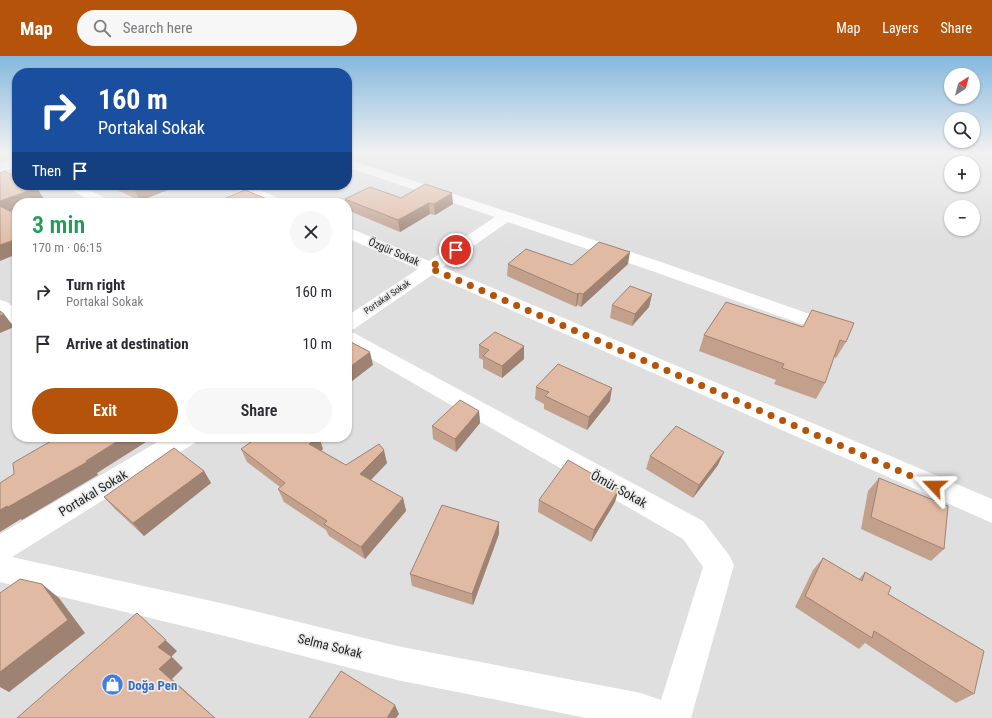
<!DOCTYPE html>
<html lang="en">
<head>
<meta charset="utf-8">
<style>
	:root { --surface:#fff; --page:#f7f7f7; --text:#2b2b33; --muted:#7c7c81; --accent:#b45309 }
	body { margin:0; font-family:"Roboto Condensed",sans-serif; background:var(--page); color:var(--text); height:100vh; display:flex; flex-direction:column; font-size:15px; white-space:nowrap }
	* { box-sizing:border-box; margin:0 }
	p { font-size:13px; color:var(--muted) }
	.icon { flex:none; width:22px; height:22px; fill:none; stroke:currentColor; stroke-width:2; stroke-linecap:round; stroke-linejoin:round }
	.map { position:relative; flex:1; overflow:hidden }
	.panel { position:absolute; left:12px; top:142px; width:340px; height:244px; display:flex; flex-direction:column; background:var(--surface); border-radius:16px; box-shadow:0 1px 3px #0004 }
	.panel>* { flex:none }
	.top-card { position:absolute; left:12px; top:12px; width:340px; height:122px; border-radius:16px; box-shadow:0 1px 3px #0004; background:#1a4fa0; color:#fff; overflow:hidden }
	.needle { width:26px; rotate:36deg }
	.fabs { position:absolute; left:944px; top:12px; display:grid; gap:8px }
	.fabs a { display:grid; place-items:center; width:36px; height:36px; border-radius:50%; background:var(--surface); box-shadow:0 1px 3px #0004; font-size:20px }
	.pin { position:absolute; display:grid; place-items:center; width:34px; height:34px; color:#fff; margin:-17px; border:2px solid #fff; border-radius:50%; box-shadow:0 1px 4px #0007 }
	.me { position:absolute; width:44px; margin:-22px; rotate:293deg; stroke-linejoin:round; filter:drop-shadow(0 0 3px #0008) }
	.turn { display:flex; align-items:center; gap:14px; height:84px; padding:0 20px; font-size:18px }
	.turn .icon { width:52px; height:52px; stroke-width:2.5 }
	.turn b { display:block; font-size:28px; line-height:34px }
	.then { display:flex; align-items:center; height:38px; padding:0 20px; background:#0003; gap:8px; font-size:15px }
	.round { display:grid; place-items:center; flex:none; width:42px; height:42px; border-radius:21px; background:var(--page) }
	.overview { display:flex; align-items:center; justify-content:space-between; height:68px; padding:0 20px }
	h1 { font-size:24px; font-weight:600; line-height:30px; color:#1e9e55 }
	.button { display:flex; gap:8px; margin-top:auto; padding:8px 20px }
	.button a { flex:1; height:46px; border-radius:24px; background:var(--accent); color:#fff; font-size:16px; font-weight:600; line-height:46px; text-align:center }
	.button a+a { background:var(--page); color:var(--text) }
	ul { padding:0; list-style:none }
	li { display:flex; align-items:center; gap:12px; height:52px; padding:0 20px }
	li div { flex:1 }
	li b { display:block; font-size:15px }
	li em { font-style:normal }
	header { display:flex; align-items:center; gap:24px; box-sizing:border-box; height:56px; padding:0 20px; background:var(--accent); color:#fff }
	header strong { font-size:19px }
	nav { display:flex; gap:22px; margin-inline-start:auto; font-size:14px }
	.search { width:280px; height:36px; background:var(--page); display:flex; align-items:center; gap:10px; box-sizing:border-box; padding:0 14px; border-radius:22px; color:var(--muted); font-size:15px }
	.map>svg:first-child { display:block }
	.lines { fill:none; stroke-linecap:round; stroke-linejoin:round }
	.lane { fill:#fff; fill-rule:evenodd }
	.street { fill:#fff; fill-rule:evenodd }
	.highway { fill:#fff; fill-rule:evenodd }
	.wall { fill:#c2a08c }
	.shaded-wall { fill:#9e8272 }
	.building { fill:#e1baa3; stroke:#9e8272 }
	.route { stroke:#b45309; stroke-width:7; stroke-dasharray:0 12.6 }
	.labels { text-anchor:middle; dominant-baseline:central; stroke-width:3.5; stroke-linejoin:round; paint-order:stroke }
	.far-street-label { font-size:9px; fill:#1f1f20; stroke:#ececed }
	.street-label { font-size:11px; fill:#1f1f20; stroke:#ececed }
	.near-street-label { font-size:13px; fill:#1f1f20; stroke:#ececed }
	.near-shop-label { font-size:13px; font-weight:bold; fill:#366cbe; stroke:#ececed; text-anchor:start }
</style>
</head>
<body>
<header>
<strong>Map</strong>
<div class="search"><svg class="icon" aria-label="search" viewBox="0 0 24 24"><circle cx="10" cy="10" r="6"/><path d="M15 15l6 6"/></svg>Search here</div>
<nav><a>Map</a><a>Layers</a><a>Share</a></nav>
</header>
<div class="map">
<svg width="992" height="662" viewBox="0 0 992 662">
	<rect width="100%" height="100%" fill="#dfdfe0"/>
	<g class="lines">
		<path class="lane" d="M17,117V123L0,129V123Z
			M65,129H77L84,133L80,136Z"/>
		<path class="street" d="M347,103L661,206L841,269L844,273L841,277L834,279L827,277L649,214L508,166L443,211L992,443V467L432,219L354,273L347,275L354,277L703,465L729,499L734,509L691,662H587L397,624L225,580L0,526V478L166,381H198L195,387L12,501L225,548L397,590L641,637L661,644L703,511L683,483L347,289V260L418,213L347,182V171L429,205L495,161L347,111Z
			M80,129L109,144L111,147H94L75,136L73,133L75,130Z
			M229,129H248L283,144L285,147H266L231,132Z
			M0,244L7,246L17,254V269L10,267L0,259Z"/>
		<path class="highway" d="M17,102V111L0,117V108Z"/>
	</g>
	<path class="wall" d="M107,129H168L170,133L140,145Z
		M401,142L453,148L435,159L430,158L400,176L347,154V147H345V143Z
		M508,208L572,209L628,208L581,251L577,249L576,251L507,220Z
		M652,238L649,251L632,270L610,262L612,249Z
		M726,246L846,286L836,302L834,301L825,327L816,343L774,328L776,324L699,295L704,279Z
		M479,289L524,290V303L502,322L483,312V304L479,302Z
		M536,331L610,345L587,374L544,353V348L535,343Z
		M479,355L480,367L456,396L433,383L432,370Z
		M258,381H319L323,393L321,395L346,409L387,407L371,424L403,442L406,455L365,503L329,480L326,474L284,446L278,433L280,431L247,406L241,393Z
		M650,400L718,409L693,442L646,413Z
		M204,415L211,427L144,480L115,453L104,441Z
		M879,422L944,493L931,505L861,473L868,435Z
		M539,444L615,446L591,486L538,456Z
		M499,478L473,549L412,530L410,518Z
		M823,502L859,523L865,516L888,538L974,638L956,647L865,587L859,593L795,551L813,514Z"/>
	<path class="shaded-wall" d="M150,129H168L170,133L140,145L135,135Z
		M37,132L44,143L33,147H17V153L2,158L0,154V145Z
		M452,137L453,148L435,159L434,148Z
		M269,144L270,147H262Z
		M429,147L430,158L400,176L398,164Z
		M17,183V198L0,205V189Z
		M630,196L628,208L581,251L583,238Z
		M579,237L577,249L576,251L577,238Z
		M652,238L649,251L632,270L635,258Z
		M4,258L14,271L0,277V260Z
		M524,290V303L502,322V310Z
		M370,296L373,309L347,329V313Z
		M612,332L610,345L587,374L589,361Z
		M479,355L480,367L456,396L455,383Z
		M124,381H154L97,417L98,419L22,464L21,463L0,476V454L86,405Z
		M318,381H319L323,393L314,401L309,388Z
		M384,394L387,407L364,431L360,418Z
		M724,396L718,409L693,442L699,429Z
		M204,415L211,427L144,480L133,467Z
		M619,433L615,446L591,486L594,474Z
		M403,442L406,455L365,503L361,491Z
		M499,466V478L473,549L472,538Z
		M42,528L59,542L85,577L9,636L0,631V616Z
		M137,557L177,595L170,602L158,591Z
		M172,601L183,612L172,623L215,662L159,613Z
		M395,649L399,658L396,662H387Z"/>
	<path class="building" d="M5,115L17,122V129H31L37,132L0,145V117Z
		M425,128L452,137L434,148L429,147L398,164L345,143L370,131L401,142Z
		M123,129H150L135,135Z
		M245,134L269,144L262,147H224L219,145Z
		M0,150L17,159V183L0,189Z
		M599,186L630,196L583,238L579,237L577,238L508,208L526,193L572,209Z
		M630,230L652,238L635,258L612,249Z
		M726,246L803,271L812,254L854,267L846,286L840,284L825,327L782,312L784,308L704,279Z
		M0,255L4,258L0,260Z
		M495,276L524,290L502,310L483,300L489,294L479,289Z
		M347,284L370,296L347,313Z
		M558,308L612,332L589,361L545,340L549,336L536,331Z
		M460,344L479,355L455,383L432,370Z
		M676,370L724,396L699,429L650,400Z
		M58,381H124L86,405L87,406L8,451L7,450L0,454V427L14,418L13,407Z
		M258,381H318L309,388L346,409L379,388L384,394L360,418L403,442L361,491L324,468L327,465L278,433L285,427L241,393Z
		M174,392L204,415L133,467L104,441Z
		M568,404L619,433L594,474L539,444Z
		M879,422L948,450L944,493L871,461Z
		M442,449L499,466L472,538L410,518Z
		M823,502L862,525L865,516L891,531L888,538L984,595L974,638L874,575L872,582L805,540Z
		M20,523L42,528L68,564L0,616V537Z
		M137,557L166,584L158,591L172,601L159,613L215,662H17Z
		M341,615L395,649L387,662H309Z"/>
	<linearGradient id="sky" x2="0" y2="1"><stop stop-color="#85b8de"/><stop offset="0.51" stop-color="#f1f1f1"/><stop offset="1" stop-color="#f1f1f1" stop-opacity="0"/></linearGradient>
	<rect width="992" height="189" fill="url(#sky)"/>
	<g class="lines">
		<path class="route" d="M456,194L430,212L934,430"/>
	</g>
	<defs>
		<symbol id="shop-disc" viewBox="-11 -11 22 22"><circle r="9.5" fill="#3f7fe0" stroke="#ececed"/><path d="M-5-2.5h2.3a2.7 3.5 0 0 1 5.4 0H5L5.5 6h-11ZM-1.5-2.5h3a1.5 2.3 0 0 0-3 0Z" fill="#fff"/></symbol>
	</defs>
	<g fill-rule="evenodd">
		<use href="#shop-disc" x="100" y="616" width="25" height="25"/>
	</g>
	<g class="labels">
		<g class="far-street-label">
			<text transform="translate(387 241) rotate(-34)">Portakal Sokak</text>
		</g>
		<g class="street-label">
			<text transform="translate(394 196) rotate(23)">Özgür Sokak</text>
		</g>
		<g class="near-street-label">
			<text transform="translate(619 433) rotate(29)">Ömür Sokak</text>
			<text transform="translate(93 437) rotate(-31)">Portakal Sokak</text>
			<text transform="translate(330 590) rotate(14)">Selma Sokak</text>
		</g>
		<g class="near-shop-label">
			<text x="128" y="629">Doğa Pen</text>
		</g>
	</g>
</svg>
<div class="fabs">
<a><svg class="needle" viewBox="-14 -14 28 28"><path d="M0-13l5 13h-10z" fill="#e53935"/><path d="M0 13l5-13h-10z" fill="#7c7c81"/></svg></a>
<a><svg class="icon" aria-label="search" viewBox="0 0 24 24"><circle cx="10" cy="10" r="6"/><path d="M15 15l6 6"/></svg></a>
<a>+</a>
<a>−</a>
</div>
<div class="pin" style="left:456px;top:194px;background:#d93025"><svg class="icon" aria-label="arrive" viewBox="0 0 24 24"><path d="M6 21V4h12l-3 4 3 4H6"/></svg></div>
<svg class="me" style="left:934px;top:430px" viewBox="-20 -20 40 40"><path d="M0-17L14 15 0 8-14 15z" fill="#b45309" stroke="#fff" stroke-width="4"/></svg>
<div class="top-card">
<div class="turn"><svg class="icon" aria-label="right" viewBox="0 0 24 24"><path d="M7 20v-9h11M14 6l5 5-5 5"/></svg><div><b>160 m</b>Portakal Sokak</div></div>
<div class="then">Then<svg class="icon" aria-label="arrive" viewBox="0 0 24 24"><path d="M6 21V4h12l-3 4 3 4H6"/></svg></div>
</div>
<section class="panel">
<div class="overview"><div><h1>3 min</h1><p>170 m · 06:15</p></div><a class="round"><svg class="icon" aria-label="close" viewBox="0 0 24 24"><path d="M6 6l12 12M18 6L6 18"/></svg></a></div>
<ul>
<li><svg class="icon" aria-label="right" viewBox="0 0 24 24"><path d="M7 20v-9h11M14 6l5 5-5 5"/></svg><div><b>Turn right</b><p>Portakal Sokak</p></div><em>160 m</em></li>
<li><svg class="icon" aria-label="arrive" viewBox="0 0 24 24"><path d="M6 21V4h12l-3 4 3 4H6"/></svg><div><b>Arrive at destination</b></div><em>10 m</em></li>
</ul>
<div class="button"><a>Exit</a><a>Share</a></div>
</section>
</div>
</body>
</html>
